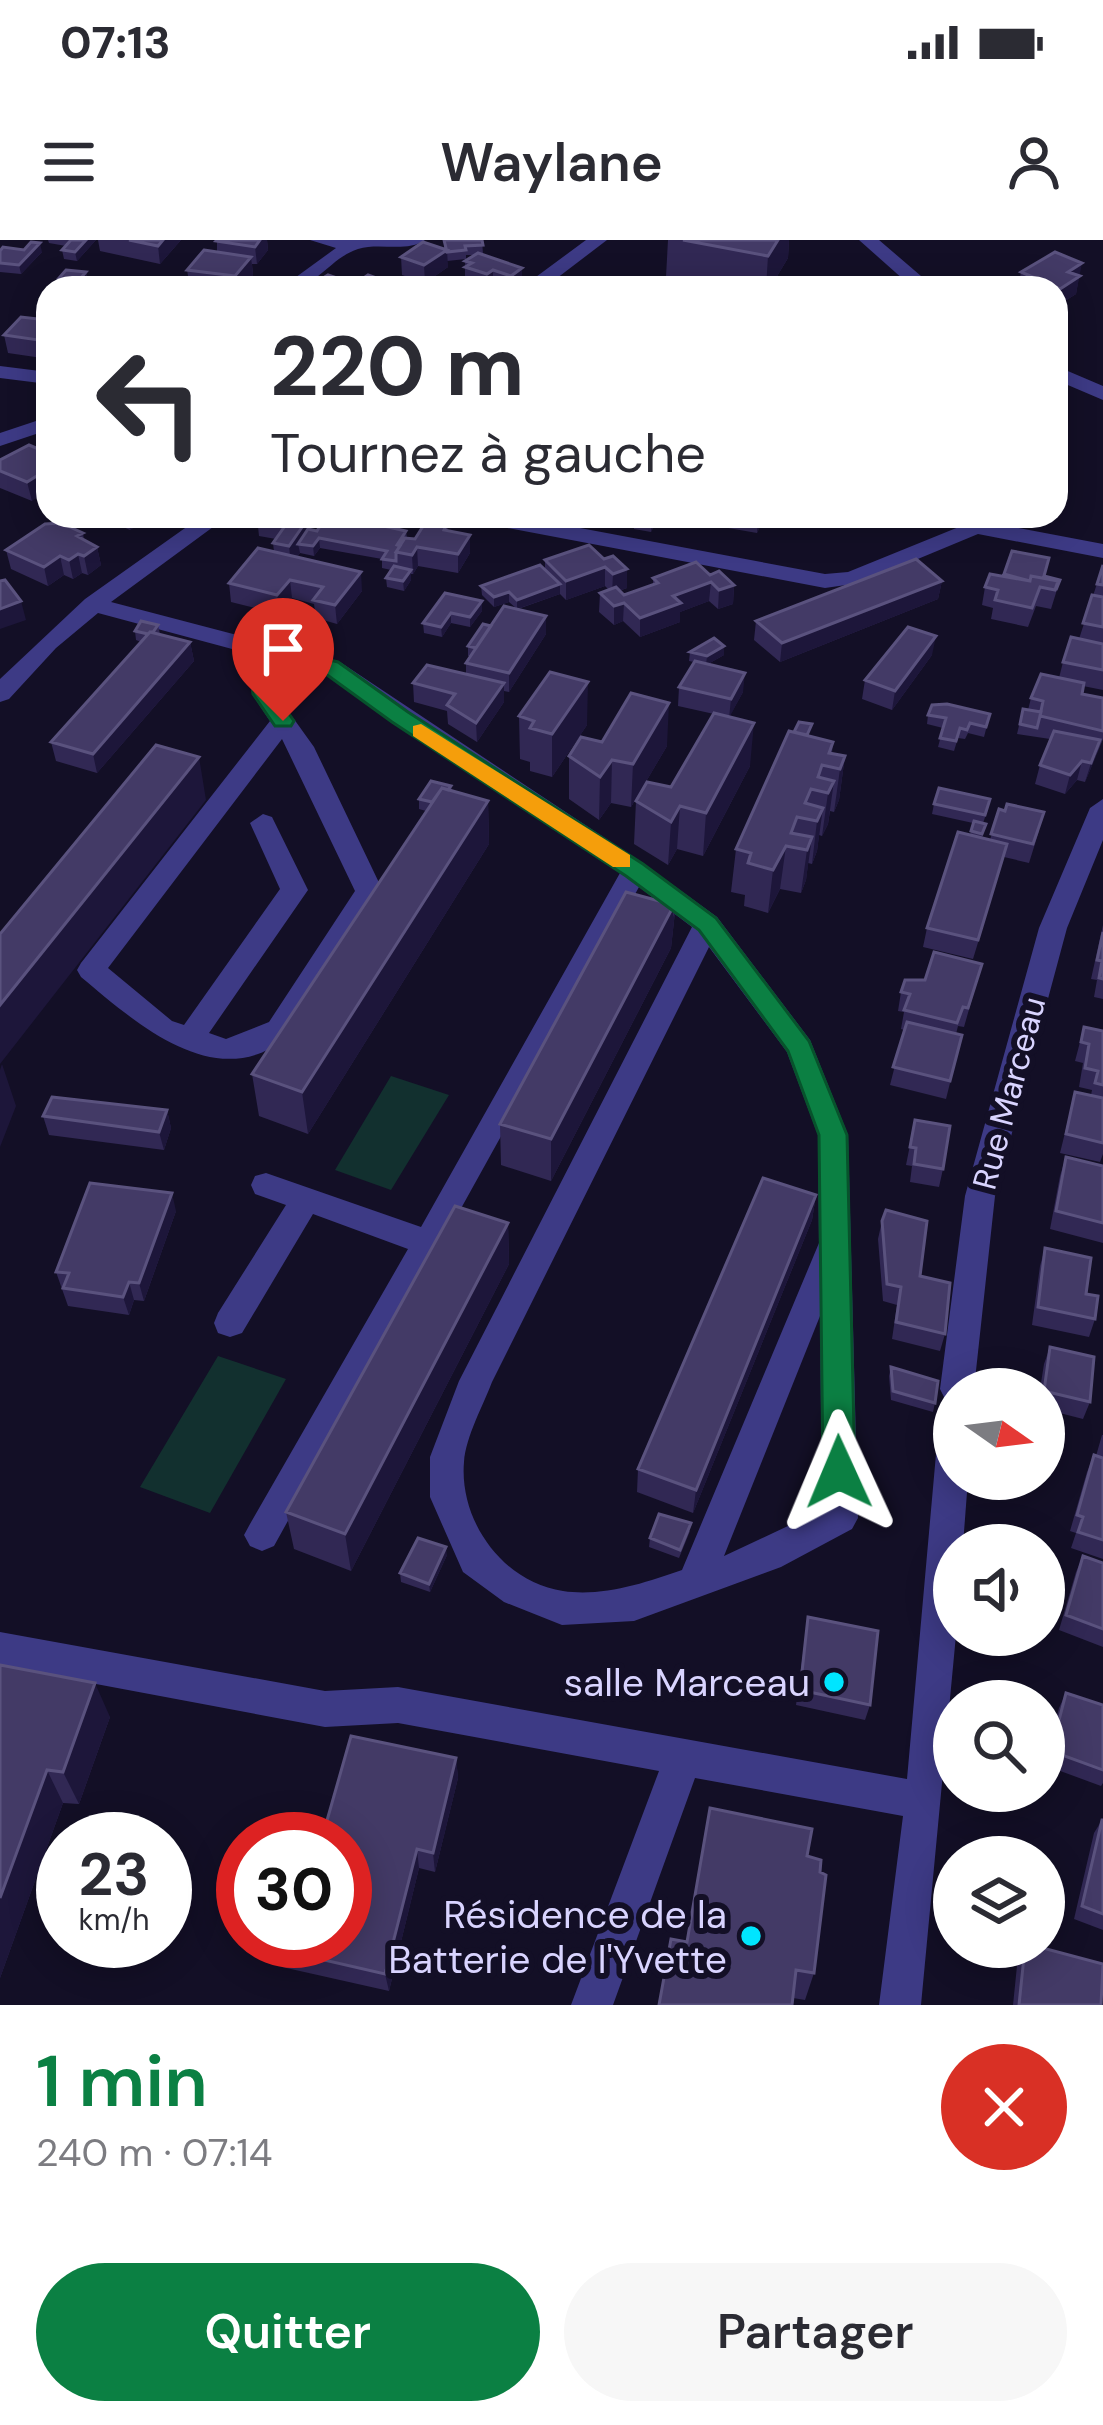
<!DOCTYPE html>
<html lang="fr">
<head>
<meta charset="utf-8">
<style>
	:root { --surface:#fff; --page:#f7f7f7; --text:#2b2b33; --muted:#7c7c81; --accent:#0b8043 }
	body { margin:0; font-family:"DM Sans",sans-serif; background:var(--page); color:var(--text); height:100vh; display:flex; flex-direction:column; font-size:45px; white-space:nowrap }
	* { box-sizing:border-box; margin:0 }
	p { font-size:39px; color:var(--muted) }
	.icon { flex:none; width:66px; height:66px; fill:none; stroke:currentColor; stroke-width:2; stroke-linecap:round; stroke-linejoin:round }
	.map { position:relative; height:1765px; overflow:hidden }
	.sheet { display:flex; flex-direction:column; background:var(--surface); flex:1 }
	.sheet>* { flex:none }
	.banner { position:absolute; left:36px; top:36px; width:1032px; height:252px; border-radius:36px; box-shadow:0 6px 30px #0003; background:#fff; color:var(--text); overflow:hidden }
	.needle { width:78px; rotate:104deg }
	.controls { position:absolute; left:933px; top:1128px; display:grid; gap:24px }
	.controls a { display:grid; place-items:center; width:132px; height:132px; border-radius:50%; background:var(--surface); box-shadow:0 6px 30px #0003; font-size:60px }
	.speed { position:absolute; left:36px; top:1572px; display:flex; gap:24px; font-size:60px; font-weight:700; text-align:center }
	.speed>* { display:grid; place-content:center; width:156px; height:156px; border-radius:50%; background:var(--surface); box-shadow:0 6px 30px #0003; line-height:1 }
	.speed small { font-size:30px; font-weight:400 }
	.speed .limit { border:18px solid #d22; background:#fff; color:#111 }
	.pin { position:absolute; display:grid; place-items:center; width:102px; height:102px; color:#fff; margin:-123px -51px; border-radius:50% 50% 50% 0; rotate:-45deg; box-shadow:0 0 12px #0007 }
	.pin .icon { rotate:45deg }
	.me { position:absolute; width:132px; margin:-66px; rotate:359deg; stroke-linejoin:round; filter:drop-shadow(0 0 9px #0008) }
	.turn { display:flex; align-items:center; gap:42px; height:252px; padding:0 36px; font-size:54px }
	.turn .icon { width:156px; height:156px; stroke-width:2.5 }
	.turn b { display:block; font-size:84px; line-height:102px }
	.round { display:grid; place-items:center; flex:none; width:126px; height:126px; border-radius:63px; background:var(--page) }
	.head { display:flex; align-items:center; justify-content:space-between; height:204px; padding:0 36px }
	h1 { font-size:72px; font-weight:600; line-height:90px; color:var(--accent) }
	.button { display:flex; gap:24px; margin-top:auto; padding:24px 36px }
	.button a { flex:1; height:138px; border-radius:72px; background:var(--accent); color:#fff; font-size:48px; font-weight:600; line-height:138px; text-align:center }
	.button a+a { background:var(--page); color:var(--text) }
	.status { display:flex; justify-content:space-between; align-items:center; height:84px; padding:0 60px; background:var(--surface); direction:ltr }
	.status svg { height:33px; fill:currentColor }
	header { display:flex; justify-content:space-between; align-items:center; height:156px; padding:0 36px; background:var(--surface); font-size:54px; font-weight:600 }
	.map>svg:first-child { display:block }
	.green { fill:#12302f }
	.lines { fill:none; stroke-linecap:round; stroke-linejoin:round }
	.minor { fill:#3d3a85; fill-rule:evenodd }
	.wall { fill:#312854 }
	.shaded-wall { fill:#1d163a }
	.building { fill:#433a66; stroke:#5a527e; stroke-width:3 }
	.route { fill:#0b8043; stroke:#07532c; stroke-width:3 }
	.slow { fill:#f59e0b }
	.poi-dot { fill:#00e5ff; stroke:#130f26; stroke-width:4.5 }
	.labels { text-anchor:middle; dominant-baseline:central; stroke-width:12; stroke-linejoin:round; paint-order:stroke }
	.street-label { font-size:33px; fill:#d9d4ff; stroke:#130f26 }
	.near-poi-label { font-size:39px; fill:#d9d4ff; stroke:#130f26; text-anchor:end }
</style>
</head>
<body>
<div class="status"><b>07:13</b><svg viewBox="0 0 49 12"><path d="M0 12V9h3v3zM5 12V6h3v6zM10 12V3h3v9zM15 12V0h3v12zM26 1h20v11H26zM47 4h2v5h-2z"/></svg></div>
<header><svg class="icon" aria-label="menu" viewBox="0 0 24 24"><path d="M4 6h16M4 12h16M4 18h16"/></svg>Waylane<svg class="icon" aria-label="person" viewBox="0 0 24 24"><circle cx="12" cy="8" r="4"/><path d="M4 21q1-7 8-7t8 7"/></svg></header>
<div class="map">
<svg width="1103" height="1765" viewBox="0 0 1103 1765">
	<rect width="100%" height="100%" fill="#130f26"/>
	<path class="green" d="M391,836L449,855L391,950L335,930Z
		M218,1116L286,1139L210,1273L140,1247Z"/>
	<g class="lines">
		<path class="minor" d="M310,0H425C406,13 380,2 358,9C326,20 321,48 281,48L336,8Z
			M586,0H607L544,48H521Z
			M859,0H879L935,48H913Z
			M0,126L48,132V144L0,138Z
			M1056,126L1103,146V160L1056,140Z
			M48,177V190L0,206V193Z
			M202,276H228L111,362L340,422L644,624L717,677L810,800L848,895L858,1278L852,1289L781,1327L634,1381L562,1385L504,1362L463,1332L430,1257V1217L459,1141L692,687L639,647L274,1306L262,1311L250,1306L244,1295L250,1284L408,1009L313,974L242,1093L230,1097L218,1093L214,1083L218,1073L286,965L255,954L251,945L255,936L266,933L421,987L620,633L323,432L272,420L276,454L314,507L383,651L379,658C359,687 309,781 286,798C215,855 135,782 81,737L77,730L81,723L270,481L252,454L247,413L98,373L56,408L9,459L0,462V439L85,359ZM282,499L355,651L269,782L226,799L209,793L308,650L272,577L263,574L250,583L280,649L184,785L172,781L108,728ZM709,707L787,812L818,895L819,1003L682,1330C645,1343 602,1357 563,1351C502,1342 459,1280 464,1222C466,1196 483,1166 492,1142ZM820,1076L822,1270L724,1316Z
			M470,276H516L825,334L848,332L976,280L1103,304V318L978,294L860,343L825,348L481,283Z
			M1103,559V600L1067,688L995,956L974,1149H954V1162L945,1159L940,1149L965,956L1039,688L1090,568Z
			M954,1188V1239H968L963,1305H954L956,1395L921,1765H879L903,1576L695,1538L613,1765H571L659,1531L398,1483L325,1487L0,1426V1392L325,1451L398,1447L907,1539L937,1203L942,1193Z"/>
	</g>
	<path class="wall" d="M48,0H96L77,21L64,19L62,10L66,6L49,3Z
		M98,0H181L160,24L100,11Z
		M217,0H267L268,10L257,24H252L253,35L242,48L190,47L187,30L217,12Z
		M444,0H482L483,14L522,28V37L511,45L493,39L487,44L465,36V21L475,15H466V19L447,21L448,27L425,43L402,35L401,17L444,9Z
		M668,0H789L788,18L770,48H722L666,37Z
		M24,10L42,12L21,34L0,32V11Z
		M86,32L88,42L82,48L61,47L59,38Z
		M1021,32L1079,36L1076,54L1057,66L1056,48H1018Z
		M48,68V110L42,118L8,113L4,95L38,78Z
		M29,205L32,261L0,248V220Z
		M99,276H150L130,290Z
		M634,276H659L651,292L634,289Z
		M661,276H691L689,281Z
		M712,276H765L757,293L711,285Z
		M898,276H952L951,283Z
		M257,277L311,283L308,289L317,291H406L407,298L415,299L447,284L448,291L470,295V313L458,333L418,326L413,334H411V340L404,351L387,347L386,338L391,330L382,328V319L320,308L314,316L300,313L297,317L362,351L337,384L316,378L314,364L292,358L279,374L231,362L229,343L274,312L273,303L276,299L259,296Z
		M83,293L84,300L97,307L101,325L88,335L82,333L73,339L64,335L48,346L11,329L6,310Z
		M1012,311L1045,337L1060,340L1051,369L1036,366L1028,387L991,379L993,368L982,365L985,347L1004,336Z
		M604,319L627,329V348L619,351L624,355L653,345V338L710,335L734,345L733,364L718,369L709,361L680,372V382L640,397L623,381L614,385L599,372L600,353L609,350L605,346L566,360L560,354L518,369L546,394L509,452L504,451V462L477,502L448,484L447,471L414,462L413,443L466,434V423L470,416H468V406L491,386L517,369L509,362L494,367L482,355L481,346L545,329V320Z
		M1103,325V450L1083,446L1082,454L1103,458V499L1085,542L1077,540L1065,554L1035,544L1040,525L1050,499L1017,494L1023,469L1028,470L1031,458L1059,438L1063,422L1079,399Z
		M942,341L938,359L780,422L754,400L756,381Z
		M482,361V371L470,387L451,383L442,397L424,393L423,383Z
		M158,385L160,394L190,402L194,421L97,533L56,521L51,502L141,402L136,400L135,391Z
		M724,406V415L708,424L743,452L729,477L750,526L703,616L677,609L668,625L634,604L636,561L671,547L714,474L678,466L679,447L694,422L689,421L690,412Z
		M932,415L892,470L862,459L865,440Z
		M990,474L984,497L968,493L965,499L958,498L954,511L938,507L943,488L927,484L928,475Z
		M519,476L587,485L552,537L530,531V522L520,519Z
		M810,496L833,502L832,513L845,516L839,560L834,572L830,571L828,584L822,596L819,595L817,611L812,624L808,623L806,640L801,653L780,649L768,673L744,666L745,655L731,652L736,609Z
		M602,502L667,506L631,567L611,563L599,580L569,559V516Z
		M451,546L452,551L488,561L489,604L308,894L259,876L252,834L426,571L419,569V559Z
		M934,564L988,569L983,583L986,584L982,598L990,600L999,569L1039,591L1029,623L1004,617L973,719L923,707L927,688L970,595L973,583L932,574Z
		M673,672H675L671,708L551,941L501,925L500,884Z
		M1103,685V759L1094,757L1097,740L1091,739Z
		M982,724L964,787L958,786L956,794L962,795L946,859L890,845L904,790L901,789L904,772L898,771L901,752L925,740Z
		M1084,787L1103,791V914L1100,922L1060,913L1075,852L1091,855L1092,850L1079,847L1083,823L1075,821Z
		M167,870L171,888L164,910L49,895L43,876Z
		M915,880L943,929L939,947L910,942L912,926L906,925Z
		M1066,917L1103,926V1003L1050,989L1060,936Z
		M816,955L812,980L693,1273L637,1252L638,1229Z
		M176,971L144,1061L134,1060L129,1075L68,1066L56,1032Z
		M882,981L920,1036L945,1094L940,1111L892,1099L897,1065L883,1061L878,999Z
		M508,983L509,1024L351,1331L294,1309L286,1272Z
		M1045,1008L1086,1054L1095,1079L1089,1097L1032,1085L1040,1026Z
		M1050,1107L1090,1162L1083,1179L1044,1169V1149H1040L1044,1124Z
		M891,1127L935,1163L933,1172L891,1160L889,1136Z
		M1102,1195H1103V1319L1071,1308L1076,1293L1070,1291L1087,1232L1094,1215L1096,1216Z
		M690,1291L679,1318L649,1307L650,1298Z
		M447,1315L430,1352L401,1342L400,1333Z
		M1083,1316L1103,1323V1407L1059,1390L1076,1332Z
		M808,1377L870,1465L865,1480L796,1465Z
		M0,1425L110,1477L79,1564L63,1563L0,1738Z
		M1066,1453L1103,1465V1543L1101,1546L1044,1525L1059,1468Z
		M456,1518L458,1538L435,1632L419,1628L389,1751L282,1727L276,1709L326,1584Z
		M1102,1580H1103V1690L1074,1679L1094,1593Z
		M807,1616L814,1733L805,1760L793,1758Z
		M1024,1707H1039L1101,1765H1013L1018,1716Z"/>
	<path class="shaded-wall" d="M86,0H96L77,21L75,12Z
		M163,0H181L160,24L158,6Z
		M260,0H267L268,10L257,24L255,7Z
		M778,0H789L788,18L770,48H766L768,16Z
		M40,3L42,12L21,34L19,25Z
		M447,10L448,27L425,43L424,25Z
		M251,17L253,35L242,48H237L235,36Z
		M1082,23L1076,54L1057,66L1060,49L1068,32Z
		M522,28V37L511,45V36Z
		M493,30V39L487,44V34Z
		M86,32L88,42L81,48L79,40Z
		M48,86V110L42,118L38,100Z
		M48,229V250L32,261L27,242Z
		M128,276H150L130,290Z
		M301,276H310L311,283L308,287L309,299L298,304L300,313L291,325L289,306Z
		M652,276H659L651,292Z
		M758,276H765L757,293Z
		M470,295V313L458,333V314Z
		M319,298L320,308L314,316L313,306Z
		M97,307L101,325L88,335L84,316Z
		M417,307L418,326L413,334L412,315Z
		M78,314L82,333L73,339L69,320Z
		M60,316L64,335L48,346L44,327Z
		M605,327V346L566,360V341Z
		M627,329V348L612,353L613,334Z
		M411,330V340L404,351L403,341Z
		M361,332L362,351L337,384L335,365Z
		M290,340L292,358L279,374L277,355Z
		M942,341L938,359L780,422L782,403Z
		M711,342L709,361L680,372V382L640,397V378L673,356Z
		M560,344V354L517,369V360Z
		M734,345L733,364L718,369L719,350Z
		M509,352V362L494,367V357Z
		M21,361L26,380L0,389V369Z
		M482,361V371L470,387V377Z
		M624,363L623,381L614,385V366Z
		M451,373V383L442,397L441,387Z
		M546,376V394L509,452V433Z
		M936,396L932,415L892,470L895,451Z
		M190,402L194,421L97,533L93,514Z
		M724,406V415L706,425L707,416Z
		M745,433L743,452L729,478L731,459Z
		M588,442L587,485L552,537V494Z
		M504,443V462L477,502L476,483Z
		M669,463L667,506L631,567L633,524Z
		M754,483L750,526L703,616L706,573Z
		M1100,500L1095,519L1085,542L1091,523Z
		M845,516L839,560L834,572L840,529Z
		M199,517L206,560L0,824V765Z
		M612,520L611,563L599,580L600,537Z
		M1082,521L1077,540L1065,554L1070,535Z
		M834,541L828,584L822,596L828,553Z
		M488,561L489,604L308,894L302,852Z
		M680,566L677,609L668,625L671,582Z
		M823,568L817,611L812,624L817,581Z
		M812,597L806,640L801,653L807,610Z
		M786,606L780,649L768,673L773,630Z
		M674,665L673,677L675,672L671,708L551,941V899Z
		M2,824L16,866L0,907V830Z
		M167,870L171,888L164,910L159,892Z
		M172,953L176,971L144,1061L139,1043Z
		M816,955L812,980L693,1273L696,1250Z
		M508,983L509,1024L351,1331L345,1294Z
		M129,1042L134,1060L129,1075L123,1057Z
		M446,1307L447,1315L430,1352L429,1344Z
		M95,1443L110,1477L79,1564L63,1532Z
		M456,1518L458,1538L435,1632L433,1613Z
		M47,1530L63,1563L0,1738V1658Z
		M417,1609L419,1628L389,1751L385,1734Z"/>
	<path class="building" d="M71,0H86L75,12L62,10Z
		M129,0H163L158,6Z
		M217,0H260L255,7L216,1Z
		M444,0H482L483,5L465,6L466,10L447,12Z
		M683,0H778L768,16Z
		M31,2L40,3L19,25L0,23V11L3,7L24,10Z
		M423,2L447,10L424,25L401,17Z
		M204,10L251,17L235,36L187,30Z
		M1055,12L1082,23L1068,32L1080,36L1060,49L1021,32Z
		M478,13L522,28L511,36L493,30L487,34L465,27L472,23L465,21Z
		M66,30L86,32L79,40L59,38Z
		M328,35L366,48H307Z
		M368,35L393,44L388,48H366L355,44Z
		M446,38L471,46L431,48Z
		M47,68L48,86L38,100L4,95L21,77L38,79Z
		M29,205L48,213V229L27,242L0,231V220Z
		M257,276H301L299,279L307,280L289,306L273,303L287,283Z
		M326,276H339L406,291L397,305L400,306L396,312V321L382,319L387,311L319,298L313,306L298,304L308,289L317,291Z
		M427,280L447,284L444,290L470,295L458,314L417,307L412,315L396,312L405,298L415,299Z
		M61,283L83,293L77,296L97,307L84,316L78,314L69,320L60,316L44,327L6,310L45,284Z
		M589,305L604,319L613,316L627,329L613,334L605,327L566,341L545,320Z
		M258,308L361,332L335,365L313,360L323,347L290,340L277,355L229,343Z
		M1012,311L1049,318L1044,336L1060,340L1056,350L1058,341L1031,336L1030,341L1004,334Z
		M916,319L942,341L782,403L756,381Z
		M696,322L710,335L719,331L734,345L719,350L711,342L673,356L681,363L640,378L624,363L614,366L600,353L616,347L624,355L658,343L653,338Z
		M540,325L560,344L517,360L509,352L494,357L481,346Z
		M1103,325V345L1097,344Z
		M394,326L411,330L403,341L386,338Z
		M990,334L1030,341L1031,336L1058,341L1055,350L1040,347L1032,368L995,360L998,350L985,347Z
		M5,340L21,361L0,369V341Z
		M445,353L482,361L470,377L451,373L441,387L423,383Z
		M1092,355L1103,357V387L1083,383Z
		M504,366L546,376L509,433L466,423Z
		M141,381L158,385L153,392H150L148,394L135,391Z
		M483,384L491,386L476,408L468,406Z
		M908,387L936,396L895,451L865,440Z
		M150,392L190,402L93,514L51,502Z
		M1071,397L1103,404V430L1063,422Z
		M714,398L724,406L707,416L690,412Z
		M695,421L745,433L731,459L679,447Z
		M427,425L504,443L476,483L447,465L455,454L413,443Z
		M550,432L588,442L552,494L530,488L534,481L519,476Z
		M1041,434L1084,443L1082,454L1103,458V491L1040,476L1043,461L1031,458Z
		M631,453L669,463L633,524L612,520L600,537L569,516L581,497L602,502Z
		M947,464L990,474L986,487L970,483L967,490L960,488L956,501L940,498L946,478L928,475L932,465Z
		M1023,469L1041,472L1037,488L1020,484Z
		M714,473L754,483L706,573L680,566L671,582L636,561L647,542L671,547Z
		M799,482L812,484L807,495L794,492Z
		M789,491L833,502L829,513L845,516L840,529L822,525L818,537L834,541L828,553L811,549L805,563L823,568L817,581L797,577L791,593L812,597L807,610L786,606L773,630L748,623L751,613L736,609Z
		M1054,491L1100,500L1091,523L1082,521L1070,535L1040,525Z
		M156,505L199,517L0,765V694Z
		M431,541L451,546L448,550L442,548L432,562L419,559Z
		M442,548L488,561L302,852L252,834Z
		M939,548L990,559L985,575L934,564Z
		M1007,564L1044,572L1033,604L991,594L999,569L1005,571Z
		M974,581L986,584L982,594L971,591Z
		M958,592L1007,604L978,700L927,688Z
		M626,652L674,665L551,899L500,884Z
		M1103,692V739L1099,738L1102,721L1097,720Z
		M934,712L982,724L968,768L963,767L957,783L904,770L910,754L901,752L905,740H925Z
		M907,782L962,795L950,841L893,827Z
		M1084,787L1103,791V845L1095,843L1098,831L1085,828L1089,804L1081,802Z
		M1075,852L1103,858V903L1066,894Z
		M52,857L167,870L159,892L43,876Z
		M915,880L950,886L943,929L914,924L916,908L910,907Z
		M1066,917L1103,926V983L1056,971Z
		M763,938L816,955L696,1250L638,1229Z
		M90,943L172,953L139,1043L129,1042L123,1057L63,1048L69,1033L56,1032Z
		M455,966L508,983L345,1294L286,1272Z
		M886,970L927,981L920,1036L950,1043L945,1094L896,1082L901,1047L887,1044L882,981Z
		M1045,1008L1091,1018L1086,1054L1098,1056L1095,1079L1038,1067Z
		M1050,1107L1094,1117L1090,1162L1044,1151Z
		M891,1127L938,1141L935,1163L893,1151Z
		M1094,1215L1103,1218V1300L1078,1292L1083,1277L1077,1275Z
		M659,1274L691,1283L680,1310L650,1298Z
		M418,1298L446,1307L429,1344L400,1333Z
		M1083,1316L1103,1323V1389L1066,1375Z
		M808,1377L878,1391L870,1465L800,1450Z
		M0,1425L95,1443L63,1532L47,1530L0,1658Z
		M1066,1453L1103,1465V1530L1051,1511Z
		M351,1496L456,1518L433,1613L417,1609L385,1734L276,1709L279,1701H345V1599H308L313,1580L326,1584Z
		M710,1568L812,1589L807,1616L821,1620L820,1632L826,1635L814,1733L796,1730L792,1765H659L671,1699L687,1702Z
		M1102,1580H1103V1674L1082,1666Z
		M1025,1707H1039L1103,1724L1101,1765H1019Z"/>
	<path class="route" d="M259,403L338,422L408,472L643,624L716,678L809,801L847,895L855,1232L850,1242L839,1246L828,1242L823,1232L819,895L788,811L699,690L626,636L392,482L323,432L271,419L275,454L294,481L291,486H275L253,454L248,409Z"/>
	<path class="slow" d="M421,484L630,615V627H613L413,496V486Z"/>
	<g class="poi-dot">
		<circle cx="834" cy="1442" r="12"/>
		<circle cx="751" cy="1696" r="12"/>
	</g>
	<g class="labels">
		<g class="street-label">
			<text transform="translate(1009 853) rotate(-75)">Rue Marceau</text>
		</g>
		<g class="near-poi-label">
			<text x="810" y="1442">salle Marceau</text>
			<text x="727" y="1674">Résidence de la<tspan x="727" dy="45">Batterie de l'Yvette</tspan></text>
		</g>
	</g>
</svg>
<div class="controls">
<a><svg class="needle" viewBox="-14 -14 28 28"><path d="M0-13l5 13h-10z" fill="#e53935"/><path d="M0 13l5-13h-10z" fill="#7c7c81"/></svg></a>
<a><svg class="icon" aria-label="sound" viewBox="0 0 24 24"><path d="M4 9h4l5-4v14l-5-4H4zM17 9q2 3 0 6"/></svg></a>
<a><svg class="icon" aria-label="search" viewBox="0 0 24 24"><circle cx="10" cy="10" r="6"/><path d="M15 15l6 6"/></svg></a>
<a><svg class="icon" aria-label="layers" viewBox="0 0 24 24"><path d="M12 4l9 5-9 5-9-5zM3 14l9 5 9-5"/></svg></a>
</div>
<div class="speed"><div>23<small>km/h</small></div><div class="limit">30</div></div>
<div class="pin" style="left:283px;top:481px;background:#d93025"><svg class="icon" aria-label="arrive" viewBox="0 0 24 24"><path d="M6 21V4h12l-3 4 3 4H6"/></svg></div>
<svg class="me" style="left:839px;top:1232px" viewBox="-20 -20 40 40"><path d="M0-17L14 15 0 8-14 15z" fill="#0b8043" stroke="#fff" stroke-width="4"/></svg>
<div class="banner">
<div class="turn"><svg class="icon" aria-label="left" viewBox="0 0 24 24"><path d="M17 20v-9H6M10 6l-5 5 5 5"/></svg><div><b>220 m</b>Tournez à gauche</div></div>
</div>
</div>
<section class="sheet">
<div class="head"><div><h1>1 min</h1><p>240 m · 07:14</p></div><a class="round" style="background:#d93025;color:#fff"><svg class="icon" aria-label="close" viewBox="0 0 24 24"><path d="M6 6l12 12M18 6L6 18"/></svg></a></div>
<div class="button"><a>Quitter</a><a>Partager</a></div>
</section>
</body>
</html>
